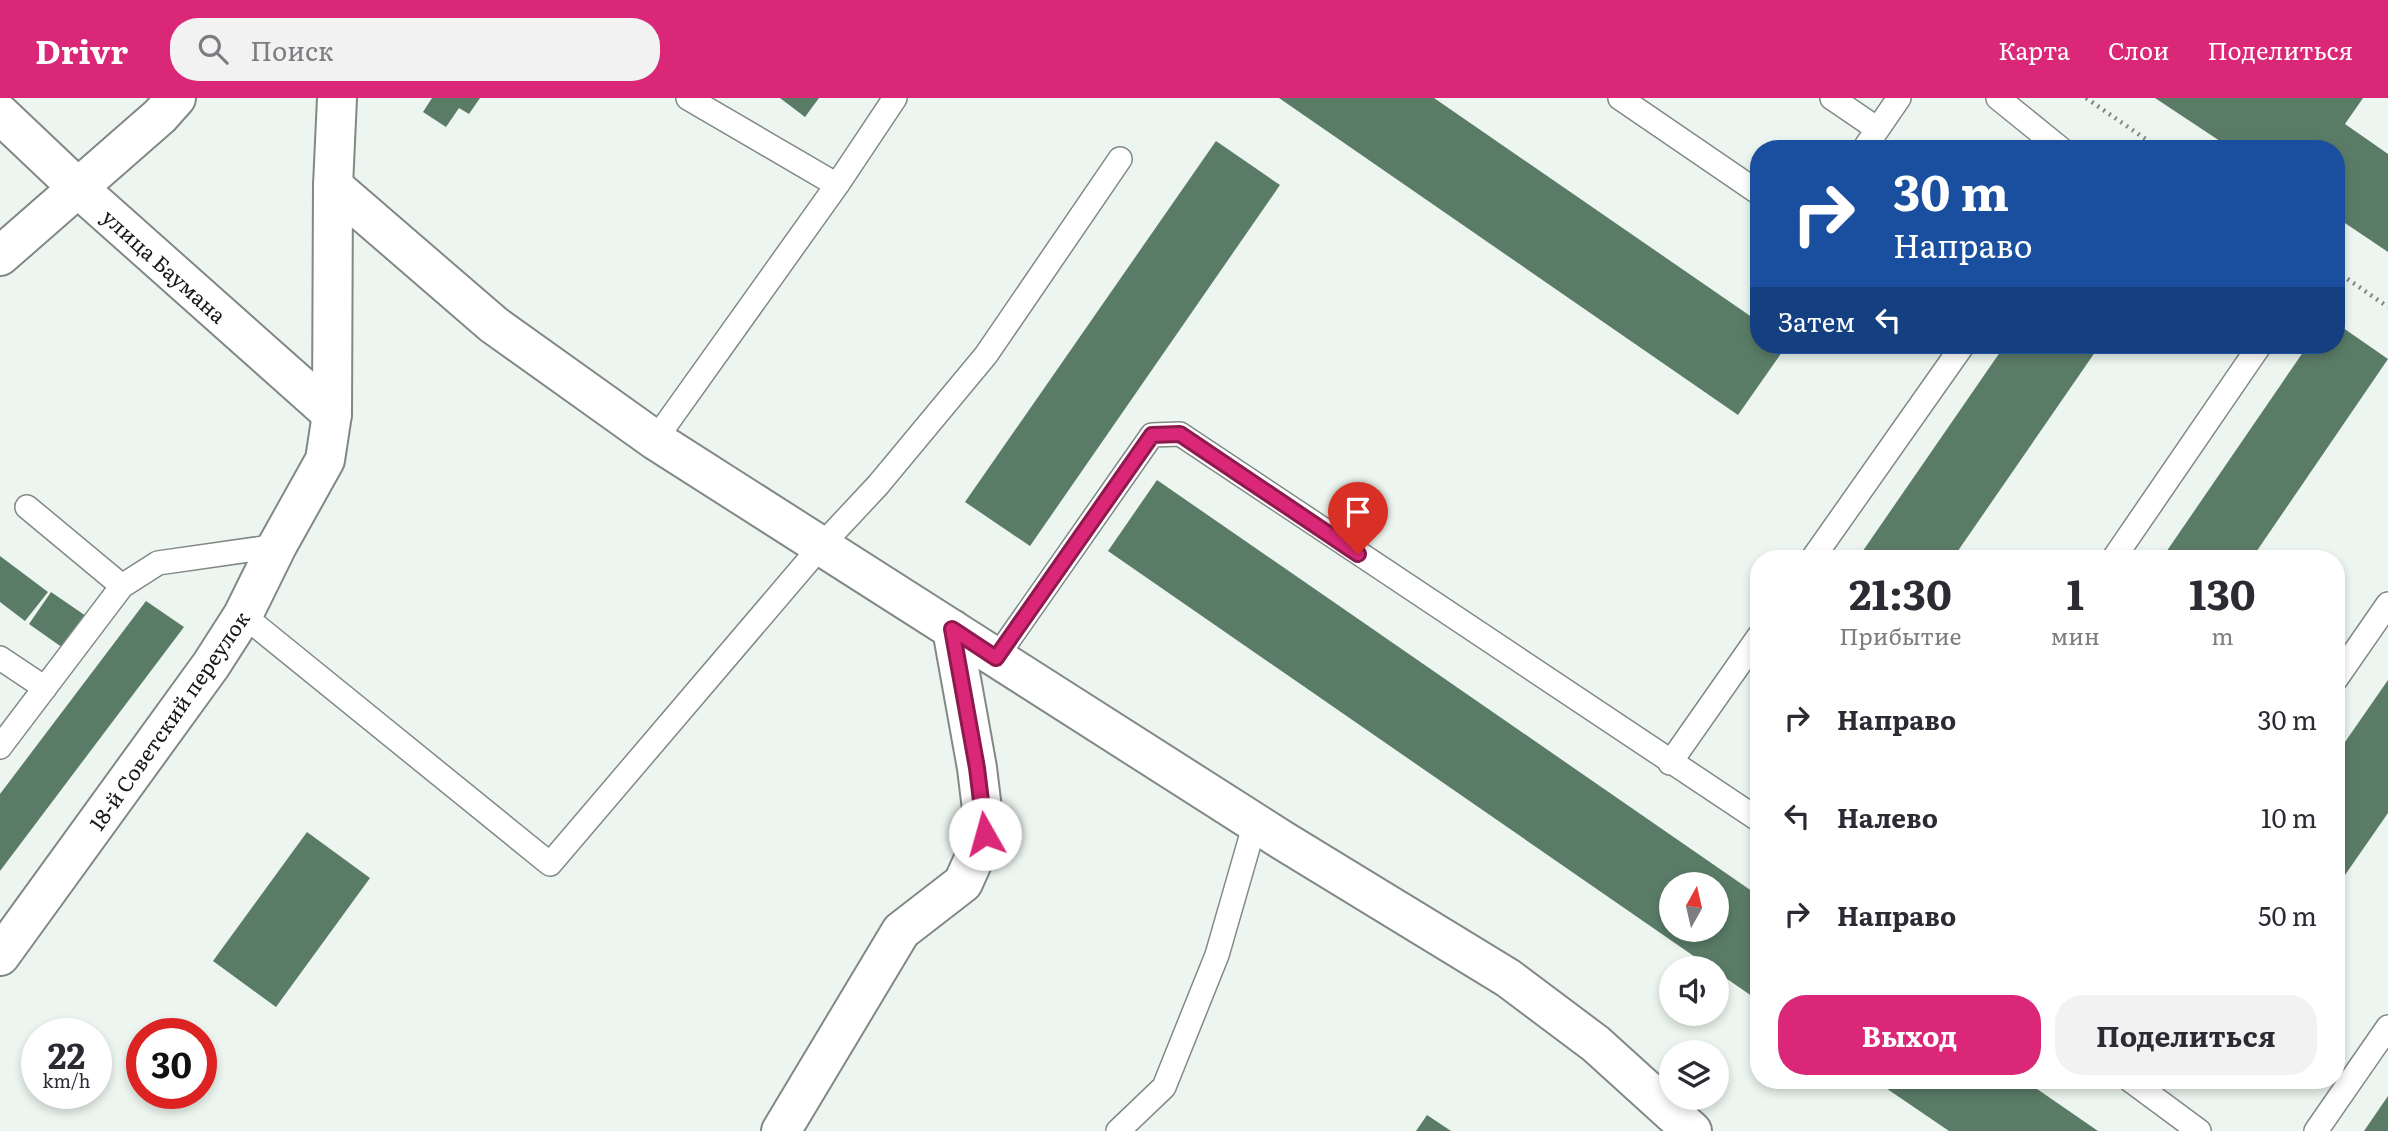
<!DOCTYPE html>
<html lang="ru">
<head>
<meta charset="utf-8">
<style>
	:root { --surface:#fff; --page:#f2f2f3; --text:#2b2b33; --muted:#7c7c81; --accent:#db2777 }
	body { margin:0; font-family:Literata,serif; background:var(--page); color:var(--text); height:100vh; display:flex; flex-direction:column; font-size:26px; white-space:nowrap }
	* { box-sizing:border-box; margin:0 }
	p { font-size:23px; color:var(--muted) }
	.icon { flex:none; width:38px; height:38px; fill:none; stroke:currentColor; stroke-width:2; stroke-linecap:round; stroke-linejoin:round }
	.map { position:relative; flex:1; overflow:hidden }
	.details { position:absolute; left:1750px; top:452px; width:595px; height:539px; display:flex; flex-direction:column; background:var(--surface); border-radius:28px; box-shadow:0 4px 10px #0003 }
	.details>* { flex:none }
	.hud { position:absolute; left:1750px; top:42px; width:595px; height:214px; border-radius:28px; box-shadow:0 4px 10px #0003; background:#1a4fa0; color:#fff; overflow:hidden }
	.needle { width:46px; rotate:8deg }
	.fabs { position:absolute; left:1659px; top:774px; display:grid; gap:14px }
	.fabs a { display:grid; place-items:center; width:70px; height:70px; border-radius:50%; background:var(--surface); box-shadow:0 4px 10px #0003; font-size:35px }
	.speed { position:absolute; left:21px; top:920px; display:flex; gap:14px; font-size:35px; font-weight:700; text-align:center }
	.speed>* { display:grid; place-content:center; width:91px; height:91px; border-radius:50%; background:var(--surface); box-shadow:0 4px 10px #0003; line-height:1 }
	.speed small { font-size:18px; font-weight:400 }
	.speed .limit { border:10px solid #d22; background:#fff; color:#111 }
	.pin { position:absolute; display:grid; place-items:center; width:60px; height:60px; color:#fff; margin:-72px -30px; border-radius:50% 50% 50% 0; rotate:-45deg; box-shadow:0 0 7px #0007 }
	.pin .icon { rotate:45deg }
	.me { position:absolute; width:77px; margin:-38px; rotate:353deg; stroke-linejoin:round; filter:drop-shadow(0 0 5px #0008) }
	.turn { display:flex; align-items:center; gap:24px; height:147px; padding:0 28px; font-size:32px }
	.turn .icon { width:91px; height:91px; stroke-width:2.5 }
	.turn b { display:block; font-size:49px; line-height:60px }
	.then { display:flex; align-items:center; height:66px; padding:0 28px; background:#0003; gap:14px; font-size:26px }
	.eta { display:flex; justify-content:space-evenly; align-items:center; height:119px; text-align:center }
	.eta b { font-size:42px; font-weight:700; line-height:49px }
	.button { display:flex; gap:14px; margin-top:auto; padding:14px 28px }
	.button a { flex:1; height:80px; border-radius:28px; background:var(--accent); color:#fff; font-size:28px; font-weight:700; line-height:80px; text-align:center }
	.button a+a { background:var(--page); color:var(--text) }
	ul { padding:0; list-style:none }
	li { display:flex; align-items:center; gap:21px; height:98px; padding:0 28px }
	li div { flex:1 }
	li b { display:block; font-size:26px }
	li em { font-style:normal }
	header { display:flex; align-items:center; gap:42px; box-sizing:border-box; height:98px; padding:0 35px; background:var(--accent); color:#fff }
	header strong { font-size:33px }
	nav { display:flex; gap:38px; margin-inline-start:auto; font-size:24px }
	.search { width:490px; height:63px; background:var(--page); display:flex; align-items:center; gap:18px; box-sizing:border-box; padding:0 24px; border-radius:28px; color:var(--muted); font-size:26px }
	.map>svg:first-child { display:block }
	.building { fill:#5a7c67; fill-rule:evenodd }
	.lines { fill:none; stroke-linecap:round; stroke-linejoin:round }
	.service-casing { stroke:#828985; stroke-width:26 }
	.minor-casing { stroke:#828985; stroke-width:42 }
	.tertiary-casing { stroke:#828985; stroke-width:42 }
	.path { stroke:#828884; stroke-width:4.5; stroke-dasharray:2 5; stroke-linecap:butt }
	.service { stroke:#fff; stroke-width:23 }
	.minor { stroke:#fff; stroke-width:38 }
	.tertiary { stroke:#fff; stroke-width:38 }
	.route-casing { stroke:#8e194d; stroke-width:18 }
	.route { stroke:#db2777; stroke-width:12 }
	.labels { text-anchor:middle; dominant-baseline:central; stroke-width:5; stroke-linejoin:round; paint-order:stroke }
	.street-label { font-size:21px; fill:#181a19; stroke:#fff }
</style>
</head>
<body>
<header>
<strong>Drivr</strong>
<div class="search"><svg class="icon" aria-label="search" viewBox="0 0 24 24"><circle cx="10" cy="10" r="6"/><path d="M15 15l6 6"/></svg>Поиск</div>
<nav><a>Карта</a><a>Слои</a><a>Поделиться</a></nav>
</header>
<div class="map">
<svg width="2388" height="1033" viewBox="0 0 2388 1033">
	<rect width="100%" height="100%" fill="#ecf5ef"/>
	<path class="building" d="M432,0H480L469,16L459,10L446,29L423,14Z
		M780,0H819L805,19Z
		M1279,0H1434L1759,224V247H1787L1738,317Z
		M2155,0H2363L2345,26L2388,56V154L2336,119V51H2256L2243,42L2238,51H2232Z
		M1216,43L1280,87L1030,448L965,404Z
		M2336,225L2388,261L2252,460H2162L2308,247H2336Z
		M2005,247H2100L1953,460H1858Z
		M1157,382L1759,798V903L1717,874V870H1711L1108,453ZM1671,786H1717V831H1671Z
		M0,458L48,494L25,523L0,504Z
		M51,494L86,518L63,550L29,526Z
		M146,503L184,529L0,773V696Z
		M2388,582V715L2336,790V657Z
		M307,734L370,780L276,909L213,863Z
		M1874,982H2024L2098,1033H1949Z
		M2388,998V1033H2364Z
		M1427,1017L1451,1033H1416Z"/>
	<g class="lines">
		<defs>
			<path id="service" d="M688,0L837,87
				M1620,0L1759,95
				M1832,0L1876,30
				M1998,0L2061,51
				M1864,51L1899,0
				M655,342L837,87L895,0
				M27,409L122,488
				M1813,460L1963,247
				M2114,460L2260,247
				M243,517L550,766L821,448L878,387L986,257L1120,61
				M0,560L45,590
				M996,560L1152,337L1180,336L1759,722
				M2336,581L2388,506
				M0,649L122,488L158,465L277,448
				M1670,665L1759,538
				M2130,982L2199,1033
				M1118,1033L1164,989L1217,857L1255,725
				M2316,1033L2388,929"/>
			<path id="minor" d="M0,16L78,90L332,316
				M333,88L494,227L655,342L1282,742L1508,880L1596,946L1692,1033
				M0,158L160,18L176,0
				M781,1033L901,833L963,785L985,736L977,670L952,531"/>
			<path id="tertiary" d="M0,858L211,567L243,517L277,448L325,362L332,316L333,88L337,0"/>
		</defs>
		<use href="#service" class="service-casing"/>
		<use href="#minor" class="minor-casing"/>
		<use href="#tertiary" class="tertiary-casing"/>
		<path class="path" d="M2086,0L2160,51
			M2336,173L2388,209"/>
		<use href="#service" class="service"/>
		<use href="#minor" class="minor"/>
		<use href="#tertiary" class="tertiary"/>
	</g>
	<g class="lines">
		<defs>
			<path id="route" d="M985,736L977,670L952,531L996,560L1152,337L1180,336L1358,456"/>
		</defs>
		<use href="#route" class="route-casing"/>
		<use href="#route" class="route"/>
	</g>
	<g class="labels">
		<g class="street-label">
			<text transform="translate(165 167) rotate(42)">улица Баумана</text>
			<text transform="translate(168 622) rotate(-55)">18-й Советский переулок</text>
		</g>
	</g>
</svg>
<div class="fabs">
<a><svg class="needle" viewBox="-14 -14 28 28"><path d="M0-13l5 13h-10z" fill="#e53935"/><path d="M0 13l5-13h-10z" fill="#7c7c81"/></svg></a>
<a><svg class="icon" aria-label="sound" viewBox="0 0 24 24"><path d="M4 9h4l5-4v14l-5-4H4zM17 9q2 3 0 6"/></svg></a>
<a><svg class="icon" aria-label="layers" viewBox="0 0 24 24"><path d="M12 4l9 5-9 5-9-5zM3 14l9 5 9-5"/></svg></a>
</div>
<div class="speed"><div>22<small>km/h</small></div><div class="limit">30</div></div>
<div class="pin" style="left:1358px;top:456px;background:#d93025"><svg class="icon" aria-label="arrive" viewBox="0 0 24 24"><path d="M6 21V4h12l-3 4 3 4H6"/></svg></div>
<svg class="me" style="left:985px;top:736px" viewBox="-20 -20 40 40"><circle r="19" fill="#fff"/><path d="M0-13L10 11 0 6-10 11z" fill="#db2777"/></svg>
<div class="hud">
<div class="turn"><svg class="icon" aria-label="right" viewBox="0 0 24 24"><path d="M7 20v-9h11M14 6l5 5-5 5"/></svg><div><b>30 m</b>Направо</div></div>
<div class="then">Затем<svg class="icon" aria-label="left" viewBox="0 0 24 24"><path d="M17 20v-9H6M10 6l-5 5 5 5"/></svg></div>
</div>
<section class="details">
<div class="eta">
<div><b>21:30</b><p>Прибытие</p></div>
<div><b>1</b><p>мин</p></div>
<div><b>130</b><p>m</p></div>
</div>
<ul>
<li><svg class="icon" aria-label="right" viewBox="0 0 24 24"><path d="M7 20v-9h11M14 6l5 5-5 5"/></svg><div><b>Направо</b></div><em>30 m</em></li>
<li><svg class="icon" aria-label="left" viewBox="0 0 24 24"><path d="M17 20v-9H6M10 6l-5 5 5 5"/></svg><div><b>Налево</b></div><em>10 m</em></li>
<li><svg class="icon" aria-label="right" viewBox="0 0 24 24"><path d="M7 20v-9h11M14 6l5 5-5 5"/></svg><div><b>Направо</b></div><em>50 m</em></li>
</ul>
<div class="button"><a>Выход</a><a>Поделиться</a></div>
</section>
</div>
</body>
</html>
